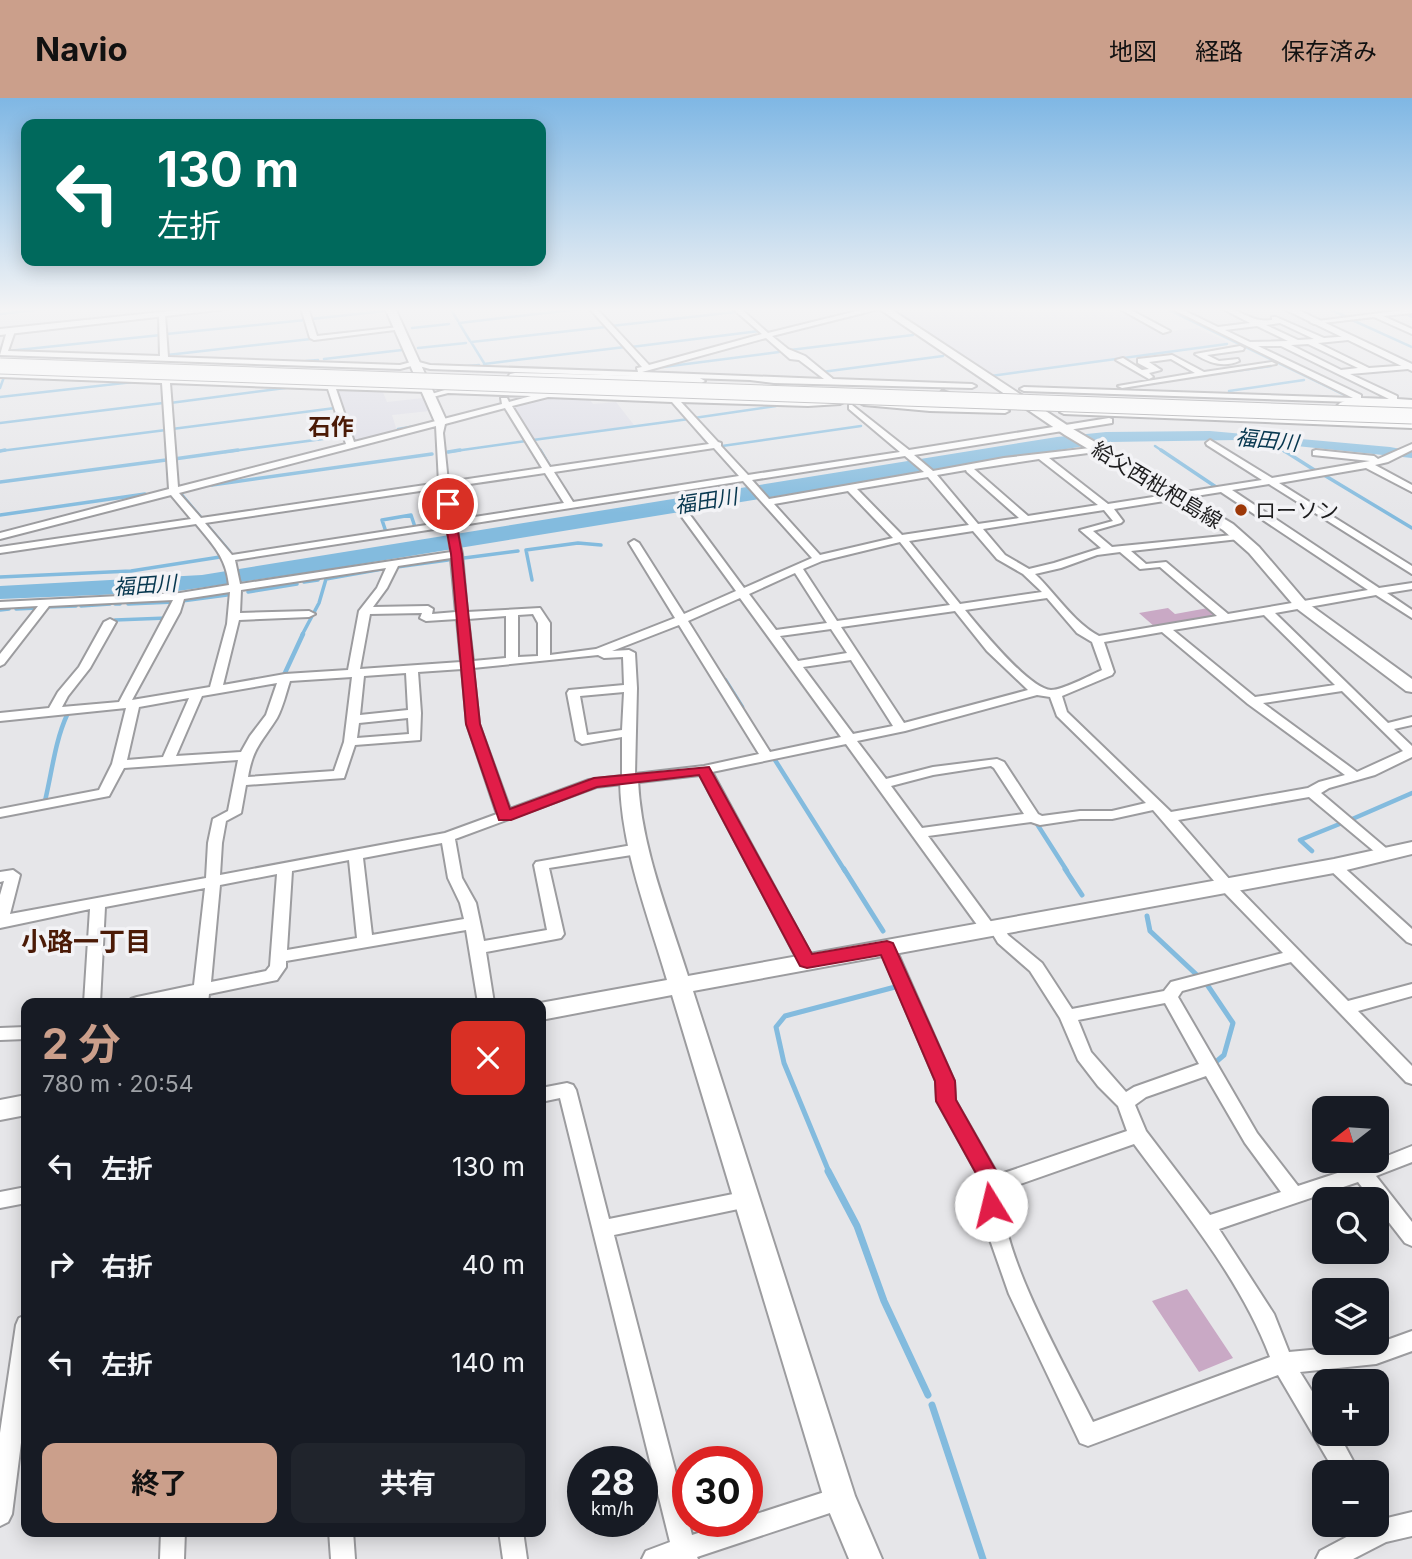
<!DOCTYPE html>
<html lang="ja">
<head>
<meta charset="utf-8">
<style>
	:root { --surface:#171b24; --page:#20242c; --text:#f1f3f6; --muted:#9ea1a6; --accent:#cb9f8b }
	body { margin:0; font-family:Inter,"Noto Sans JP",sans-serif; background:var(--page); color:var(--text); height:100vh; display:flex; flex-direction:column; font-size:26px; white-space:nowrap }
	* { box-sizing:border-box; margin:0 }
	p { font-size:23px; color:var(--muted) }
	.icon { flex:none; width:38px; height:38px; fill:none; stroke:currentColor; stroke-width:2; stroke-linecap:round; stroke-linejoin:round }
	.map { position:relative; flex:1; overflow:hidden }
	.side { position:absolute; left:21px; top:900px; width:525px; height:539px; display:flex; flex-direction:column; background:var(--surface); border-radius:14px; box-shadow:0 4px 18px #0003 }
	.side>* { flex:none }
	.top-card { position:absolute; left:21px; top:21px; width:525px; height:147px; border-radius:14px; box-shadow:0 4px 18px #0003; background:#00695c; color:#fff; overflow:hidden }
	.needle { width:46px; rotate:253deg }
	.fabs { position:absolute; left:1312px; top:998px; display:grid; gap:14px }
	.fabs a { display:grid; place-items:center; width:77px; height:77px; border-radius:14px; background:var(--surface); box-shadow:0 4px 18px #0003; font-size:35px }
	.speed { position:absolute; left:567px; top:1348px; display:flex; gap:14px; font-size:35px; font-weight:700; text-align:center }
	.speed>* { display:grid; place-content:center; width:91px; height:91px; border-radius:50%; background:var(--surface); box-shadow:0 4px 18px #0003; line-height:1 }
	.speed small { font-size:18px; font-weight:400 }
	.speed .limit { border:10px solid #d22; background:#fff; color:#111 }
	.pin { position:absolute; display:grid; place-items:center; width:60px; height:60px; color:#fff; margin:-30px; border:4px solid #fff; border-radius:50%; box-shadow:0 2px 7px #0007 }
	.me { position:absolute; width:77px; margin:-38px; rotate:351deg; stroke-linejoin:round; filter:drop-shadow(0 0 5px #0008) }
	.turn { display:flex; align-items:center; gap:24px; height:147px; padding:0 21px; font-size:32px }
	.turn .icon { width:91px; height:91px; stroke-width:2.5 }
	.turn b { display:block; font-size:49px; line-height:60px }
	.round { display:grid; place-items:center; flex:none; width:74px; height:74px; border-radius:14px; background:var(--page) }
	.overview { display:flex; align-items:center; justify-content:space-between; height:119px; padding:0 21px }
	h1 { font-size:42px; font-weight:700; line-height:52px; color:var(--accent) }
	.primary-button { display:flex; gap:14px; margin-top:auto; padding:14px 21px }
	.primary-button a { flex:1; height:80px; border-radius:14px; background:var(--accent); color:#111; font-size:28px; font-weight:700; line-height:80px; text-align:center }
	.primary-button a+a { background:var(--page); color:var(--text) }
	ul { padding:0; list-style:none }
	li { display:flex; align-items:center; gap:21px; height:98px; padding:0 21px }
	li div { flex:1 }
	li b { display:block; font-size:26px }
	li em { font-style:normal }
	header { display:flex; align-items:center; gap:42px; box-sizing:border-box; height:98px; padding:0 35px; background:var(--accent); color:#111 }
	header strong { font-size:33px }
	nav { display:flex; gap:38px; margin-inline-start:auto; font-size:24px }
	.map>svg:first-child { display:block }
	.built { fill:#dbdbe5 }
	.green { fill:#c9a9c5 }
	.water { fill:#83bbde }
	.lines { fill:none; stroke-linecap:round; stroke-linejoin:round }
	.stream-far4 { stroke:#83bbde; stroke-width:2.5 }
	.stream-far3 { stroke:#83bbde; stroke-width:3.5 }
	.stream-far2 { stroke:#83bbde; stroke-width:4.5 }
	.stream-far1 { stroke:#83bbde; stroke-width:5 }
	.stream { stroke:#83bbde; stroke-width:7 }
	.street-casing { stroke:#9c9c9f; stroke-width:4 }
	.secondary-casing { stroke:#9c9c9f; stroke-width:4 }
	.highway-casing { stroke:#9c9c9f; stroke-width:4 }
	.street { fill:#fff; fill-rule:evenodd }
	.secondary { fill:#fff; fill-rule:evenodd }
	.highway { fill:#fff; fill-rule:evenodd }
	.highway-bridge-casing { stroke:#9c9c9f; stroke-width:17; stroke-linecap:butt }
	.highway-bridge { stroke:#fff; stroke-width:15 }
	.route { fill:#e11d48; stroke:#92132f; stroke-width:2 }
	.poi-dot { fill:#9d3808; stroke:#f3f3f6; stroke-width:2.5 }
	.labels { text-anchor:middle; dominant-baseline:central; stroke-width:7; stroke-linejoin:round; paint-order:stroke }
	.far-water-label { font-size:21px; font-style:italic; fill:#07374f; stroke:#f3f3f6 }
	.far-street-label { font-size:21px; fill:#1d1d1e; stroke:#f3f3f6 }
	.far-poi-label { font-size:21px; fill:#1d1d1e; stroke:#f3f3f6; text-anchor:start }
	.far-quarter-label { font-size:23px; font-weight:bold; fill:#4b1a06; stroke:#f3f3f6 }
	.neighbourhood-label { font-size:26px; font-weight:bold; fill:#4b1a06; stroke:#f3f3f6 }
</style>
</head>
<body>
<header>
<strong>Navio</strong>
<nav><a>地図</a><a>経路</a><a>保存済み</a></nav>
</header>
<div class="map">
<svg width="1412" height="1461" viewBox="0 0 1412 1461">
	<rect width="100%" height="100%" fill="#e6e6e9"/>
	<path class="built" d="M894,210H1120L1165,234L1197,230L1229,245L989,278L893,213Z
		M335,292H382L387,304L423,300L429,313L392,317L397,333L355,344Z
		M547,299L589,301L593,306L616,304L634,327L535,342L513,308Z"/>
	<path class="green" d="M1168,510L1175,516L1208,510L1218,518L1155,529L1139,515Z
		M1187,1191L1233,1260L1199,1274L1152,1203Z"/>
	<path class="water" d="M1162,210H1170L1412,327V331Z
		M1210,333L1390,349L1412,353V360L1238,342L1109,344L324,472L171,494L0,501V488L202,477L1057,339L1106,334Z"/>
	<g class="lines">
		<path class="stream-far4" d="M450,210L458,223
			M1327,210L1347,219
			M400,211L410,210
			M740,213L762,210
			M1404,215L1412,219
			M0,216L52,210
			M311,221L384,213
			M1350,221L1412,249
			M611,228L735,214
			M412,230L449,226
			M166,236L305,222
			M470,243L459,225L589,210
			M471,244L605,229
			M471,244L484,265
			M631,249L759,233
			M418,250L466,245
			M790,252L913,237
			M8,253L161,237
			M167,257L311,241
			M324,261L402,252
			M306,263L318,262
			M484,266L625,249
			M468,268L479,267
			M663,269L779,254
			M822,274L943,258
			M991,278L1227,246
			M1192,279L1271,268
			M0,290L4,279
			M1229,293L1304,282
			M0,299L133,284
			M170,305L293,289
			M694,320L776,308
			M0,325L163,305
			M172,331L335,310
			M398,331L416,328
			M533,342L689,321
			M537,348L541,354
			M722,348L861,328
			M1155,348L1164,354
			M1282,352L1285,354
			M0,353L166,332
			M225,354L345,338
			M448,354L526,343"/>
		<path class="stream-far3" d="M540,352L551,371
			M1161,352L1216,389
			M1283,352L1316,373
			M0,353L5,352
			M448,354L460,352
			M174,364V361L238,352
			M1324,377L1412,430
			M0,384L166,362
			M212,387L432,356
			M180,395L202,421
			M0,417L145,396
			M205,425L229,453
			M381,434H386L382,422L411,417L415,429L421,428
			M464,460L518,453
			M397,469L448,462
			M0,479L131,473L220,459
			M326,481L388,470
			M532,482L526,452L578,445L601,447
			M304,484L318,482
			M248,494L297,486
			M182,503L227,497
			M115,506H120
			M128,506L174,504
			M81,508L110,506
			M47,509L76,508
			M16,511L37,510
			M0,512L9,511
			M112,527L115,522L167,520
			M302,537L319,505L326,481"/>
		<path class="stream-far2" d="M284,577L303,536
			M725,582L742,609
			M775,662L845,773
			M45,703C52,674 55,643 67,617
			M1350,722L1412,695
			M1037,726L1067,773
			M1312,753L1300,742L1342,725"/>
		<path class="stream-far1" d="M844,771L883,833
			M1065,771L1082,797
			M1147,818L1150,833L1198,878
			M1206,885L1233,925L1224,957L1217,963
			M829,1074L784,965L776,929L785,918L899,888"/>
		<path class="stream" d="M828,1073L857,1128L884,1203L928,1297
			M932,1307L983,1461"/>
		<defs>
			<path id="street" d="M301,210H308L317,238L399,229L403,231L314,242L310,240Z
				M589,210H596L649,267L762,236L732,210H740L768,235L869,210H883L772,238L788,251L805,258L833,281L972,286L976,288L972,290L774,285L750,282L430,271L415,267L400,271L0,257L7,233L11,231L15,233L8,253L160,258L159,217L162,215L165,217L168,259L400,267L415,263L430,267L638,274L637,270L642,269ZM766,240L790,261L799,262L824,281L642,274Z
				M1118,210H1127L1170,233L1163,235Z
				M1170,210H1179L1218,229L1250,225L1221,210C1242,210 1249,225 1272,222V219H1276L1324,240L1351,238L1352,240L1348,242L1318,245L1369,270L1411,267V271H1408L1350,276L1397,298V301L1412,302V306L1024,293L1020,291L1024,289L1353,300ZM1280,225L1314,241L1298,242L1266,227ZM1257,228L1288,243L1250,244L1225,232ZM1308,246L1358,270L1341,272L1291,247ZM1258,248H1281L1389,301L1361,300V297Z
				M1412,211V215L1383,218L1412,231V236L1374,219L1314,226L1310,224Z
				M1240,248L1244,250L1243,252L1207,257L1219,263L1238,261L1239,263C1224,270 1209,265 1195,256Z
				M1172,257L1204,274L1272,264L1276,266L1122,290L1118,288L1195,275L1171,261L1149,264L1161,272L1149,275L1153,279L1149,281L1116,262L1123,260L1142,272L1149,271L1138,265V261Z
				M0,275L430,290V294H427L336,291L354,344L502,306L501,300H507L509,304L531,298L448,295L429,300L425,298L448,291L808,304L843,302L844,304L840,306L808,308L681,304L718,344L721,345V348L748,377L900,354L849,311V307H852L909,352L1109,320L1112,321V325L914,357L933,373L1004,360L1099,349V353L1096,354L1049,360L1108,406L1262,382L1207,347L1206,345L1210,342L1272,380L1370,363L1313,357V353L1316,352L1374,358L1378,361L1412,346V352L1388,364L1375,367L1412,387V394L1366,370L1279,385L1412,468V476L1269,386L1232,392L1379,490L1412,485V491L1387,495L1412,512V520L1376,497L1275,515L1388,625L1412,619V627L1394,631L1412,648V659L1375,677L1329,690L1321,695L1393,756L1386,761L1381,759L1309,699L1178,722L1231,783L1348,903L1412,886V898L1358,913L1412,968V986L1406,984L1291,864L1182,893L1178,899L1257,1035L1298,1088L1377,1062L1412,1048V1064L1376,1078L1412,1124V1148L1405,1145L1377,1109V1101H1371L1358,1084L1219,1131L1274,1216L1289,1254L1376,1246L1412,1233V1253L1376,1266L1300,1274L1325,1314V1335H1338L1359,1374H1335L1278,1277L1088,1348L1080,1345L1009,1196L988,1136L981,1107L984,1088L937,1003L936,983L879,849L881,845H893L895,849L954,983L955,1002L998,1077L1127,1033L1118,1008L1098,988L1078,962L1060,920L1030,873L998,845L992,835H983L846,646L712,674L815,864L813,868H801L700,677L596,689L455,741L462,780L476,805L484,843L547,832L534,767L536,764L638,746L645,751L638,756L549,770L564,836L561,840L556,841L486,854L494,905H478L466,832L286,863V869L277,882L209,896L208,905H192V900L169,905H129L131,901L137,899L194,887L205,790L105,809L100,905H84L90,811L0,830V797L4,783L0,784V774L13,772L20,777L10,816L206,780L208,745L213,721L228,713L238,662L124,670L109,698L0,719V711L99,692L112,666L126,610L0,623V615L49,610L58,594L79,569L104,524L110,521L116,524L90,570L68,598L62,609L119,604L173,502L49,508L4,566L0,568V556L38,508L0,510V504L180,495L229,487C226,459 213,447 196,426L0,455V449L191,421L171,397L0,441V435L169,391L162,285L0,279ZM170,285L328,291L346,346L178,389ZM548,299L672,304L709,346L550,369L512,308ZM505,310L542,370L448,384L443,335L445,326ZM436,328L439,385L201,420L179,395ZM714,350L739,378L573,404L554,374ZM905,358L924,374L769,401L752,382ZM1039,361L1098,407L1028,418L974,371ZM966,372L967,374L1019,420L978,426L937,377ZM545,375L564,405L455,422L449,389ZM928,379L969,427L902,437L857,391ZM743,383L812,460L744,490L690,417L687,416L682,419L736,493L684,516L639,445L634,442L629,445L675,520L596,551L550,557V525L540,510L467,514L462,456L456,428ZM440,390L446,424L232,457L205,425ZM848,393L893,440L820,457L774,406ZM1221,394L1368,492L1228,516L1166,464L1146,466L1131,453L1239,441L1244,438L1243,436L1112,449L1093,433L1121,425L1123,423L1114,411ZM1104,412L1113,423L1080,432L1101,450L1054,465L1029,471L1005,457L983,431ZM447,429L451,454L240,486L235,462ZM973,433L997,461L1023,476L1042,494L960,506L909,443ZM900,444L950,507L837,523L803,471L822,463ZM1120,454L1140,471L1160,469L1217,518L1099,538C1073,524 1056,496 1035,476L1061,470L1097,457ZM451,460L456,514L432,516L433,511L428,508L373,509L387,490L398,468ZM386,470L377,490L359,513L348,572L285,576L223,587L239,522L309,519L315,516L309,513L240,515L241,492ZM795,475L827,525L776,532L749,496ZM230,494L227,526L210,589L132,602L180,514L184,501ZM740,500L841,639L770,654L688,523ZM1047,500L1077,535L1092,544L1102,572C1089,578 1063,592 1051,592C1029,591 980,530 965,512ZM955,513L987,553L1028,592L904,625L841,529ZM422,515L420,520L426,523L457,521L461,564L360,571L370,516ZM533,516L538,525V558L518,559V517ZM1264,517L1335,587L1255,599L1173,532ZM506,518V560L473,563L468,521ZM679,527L759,656L704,668L635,676L637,590L635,555L629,552L612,553ZM831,531L847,555L798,563L780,538ZM1162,534L1248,606L1345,677L1319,684L1308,690L1171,714L1067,614L1062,598L1112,577L1114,574L1104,544ZM598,557L604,560L623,559L624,587L569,592L567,595L576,642L582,646L622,639V678L589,682L510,711L479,626L473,570ZM851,562L893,628L853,636L803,569ZM462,571L467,626L497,716L445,735L220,777L222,745L226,723L241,715L246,687L344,680L355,647L420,642L421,615L418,574ZM406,575L408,612L360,617L364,578ZM352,579L344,644L334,673L248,679C253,649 262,644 277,620C283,609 286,595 290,583ZM277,585L266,617L250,638L241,654L176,658L202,598ZM1342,593L1403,653L1357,674L1263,605ZM624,594L622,632L587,637L580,598ZM1037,597L1050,599L1057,618L1146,705L1112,713H1080L1042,718L1038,716L1004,664L997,661L933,669L886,681L857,643L905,633ZM189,600L163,659L127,662L139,609ZM408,620L409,636L357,640L359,625ZM991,668L994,670L1024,716L922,730L891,688L933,677ZM1153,712L1221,791L1283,855L1171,884L1164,893L1072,911L1042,865L1008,837L1001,825H992L928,738L1031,724L1040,727L1080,721H1112ZM442,745L448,780L460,805L464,821L372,837L363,760ZM349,762L357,840L287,852L292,773ZM277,776L270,868L266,873L211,884L220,787ZM1165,905L1199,966L1134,989L1126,994L1091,954L1078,922ZM1206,978L1245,1045L1281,1094L1210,1117L1146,1033L1135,1007L1146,999ZM1134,1046C1183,1112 1241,1182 1270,1259L1093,1324C1067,1271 995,1147 1003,1092Z
				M942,293L949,295L937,309L1005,311L1009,313L1005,315L930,313L864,307L860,305L864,303L928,308Z
				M1061,312L1412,324V330L1064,316L1060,314Z
				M1334,763L1339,765L1412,831V846L1407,844L1329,771L1327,768Z
				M26,929V941L0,942V930Z
				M567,985L573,987L576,992L609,1121L748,1093L755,1095L758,1101L755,1107L748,1109L614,1137L692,1437L736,1423H747V1419L840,1389L848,1393L852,1401L848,1409L697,1459L698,1461H642L646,1453L670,1444L560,1000L541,1004V990Z
				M26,1089V1105L0,1110V1094Z
				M26,1217V1305L12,1416L8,1424L0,1428V1335L16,1227L19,1220Z
				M1412,1414V1438L1386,1444L1353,1461H1316L1320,1453L1371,1426H1377V1424L1383,1421Z
				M161,1433H185L184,1461H160Z
				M329,1433H353L355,1461H331Z
				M499,1433H523L527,1461H503Z"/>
			<path id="secondary" d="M200,210H235L0,237V231Z
				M385,210H395L447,324L445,326L435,324Z
				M878,210H889L1073,331L1233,426L1259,449L1306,504L1412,581V594L1406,593L1296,510L1249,455L1223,432L1065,337Z
				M1282,210H1294L1412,266V273Z
				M629,676L638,682C641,749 668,814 688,878L1334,761L1412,744V756L1334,775L693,893L855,1398L882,1461H849L824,1401L672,897L541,922L540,905L667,882C648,817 621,750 620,682Z
				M26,997V1017L0,1022V1002Z"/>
			<path id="highway" d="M515,275L698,279L705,283L698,287L510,282L508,279L510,276Z
				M1345,303L1412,305V315L1340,311L1337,308L1340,305Z"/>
		</defs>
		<use href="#street" class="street-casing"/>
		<use href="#secondary" class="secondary-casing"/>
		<use href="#highway" class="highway-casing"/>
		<use href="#street" class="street"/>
		<use href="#secondary" class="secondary"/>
		<use href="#highway" class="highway"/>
		<defs>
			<path id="highway-bridge" d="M0,268L1412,318"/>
		</defs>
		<use href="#highway-bridge" class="highway-bridge-casing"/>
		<use href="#highway-bridge" class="highway-bridge"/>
	</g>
	<linearGradient id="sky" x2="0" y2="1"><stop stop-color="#7fb7e4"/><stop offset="0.51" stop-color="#f4f4f5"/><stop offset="1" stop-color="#f4f4f5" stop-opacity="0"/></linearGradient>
	<rect width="1412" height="415" fill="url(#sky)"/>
	<path class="route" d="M448,403L453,406L462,456L480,626L510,711L594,680L709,669L812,856L887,843L893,845L955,983L956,1002L1004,1087L999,1113L991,1116L984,1113L980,1107L983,1088L936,1003L935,983L881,857L807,870L800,868L699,677L597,689L511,722H499L466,626L451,456L442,406Z"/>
	<circle class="poi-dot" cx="1241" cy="412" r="7"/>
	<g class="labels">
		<g class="far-water-label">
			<text transform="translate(1267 342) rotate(6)">福田川</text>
			<text transform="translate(706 403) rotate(-9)">福田川</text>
			<text transform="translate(145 487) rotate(-4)">福田川</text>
		</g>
		<g class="far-street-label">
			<text transform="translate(1157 387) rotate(31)">給父西枇杷島線</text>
		</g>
		<g class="far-poi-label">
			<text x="1255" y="412">ローソン</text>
		</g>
		<g class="far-quarter-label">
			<text x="331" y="329">石作</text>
		</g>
		<g class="neighbourhood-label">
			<text x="86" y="843">小路一丁目</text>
		</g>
	</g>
</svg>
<div class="fabs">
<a><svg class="needle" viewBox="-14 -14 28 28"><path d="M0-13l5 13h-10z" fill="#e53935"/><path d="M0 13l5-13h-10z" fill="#9ea1a6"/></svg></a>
<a><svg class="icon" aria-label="search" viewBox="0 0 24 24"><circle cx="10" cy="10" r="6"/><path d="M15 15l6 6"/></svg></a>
<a><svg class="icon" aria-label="layers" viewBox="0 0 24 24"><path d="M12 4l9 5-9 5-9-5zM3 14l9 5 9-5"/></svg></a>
<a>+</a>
<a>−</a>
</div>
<div class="speed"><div>28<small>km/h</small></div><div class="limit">30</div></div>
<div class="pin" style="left:448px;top:406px;background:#d93025"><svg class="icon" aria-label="arrive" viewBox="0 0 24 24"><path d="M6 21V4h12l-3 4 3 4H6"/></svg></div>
<svg class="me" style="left:991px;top:1107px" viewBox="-20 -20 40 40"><circle r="19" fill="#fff"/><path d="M0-13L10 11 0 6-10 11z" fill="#e11d48"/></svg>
<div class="top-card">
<div class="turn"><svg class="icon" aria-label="left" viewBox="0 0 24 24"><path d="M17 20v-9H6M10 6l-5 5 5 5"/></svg><div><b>130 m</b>左折</div></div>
</div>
<section class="side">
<div class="overview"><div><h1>2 分</h1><p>780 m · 20:54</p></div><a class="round" style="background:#d93025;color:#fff"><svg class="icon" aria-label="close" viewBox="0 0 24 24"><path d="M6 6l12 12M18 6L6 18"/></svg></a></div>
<ul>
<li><svg class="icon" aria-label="left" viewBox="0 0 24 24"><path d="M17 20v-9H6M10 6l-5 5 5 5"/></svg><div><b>左折</b></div><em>130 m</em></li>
<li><svg class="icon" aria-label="right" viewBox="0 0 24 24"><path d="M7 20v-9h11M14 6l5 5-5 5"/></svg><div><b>右折</b></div><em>40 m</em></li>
<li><svg class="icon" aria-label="left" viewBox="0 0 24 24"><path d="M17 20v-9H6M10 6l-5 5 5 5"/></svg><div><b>左折</b></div><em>140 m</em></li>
</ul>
<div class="primary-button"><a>終了</a><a>共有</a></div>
</section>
</div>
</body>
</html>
